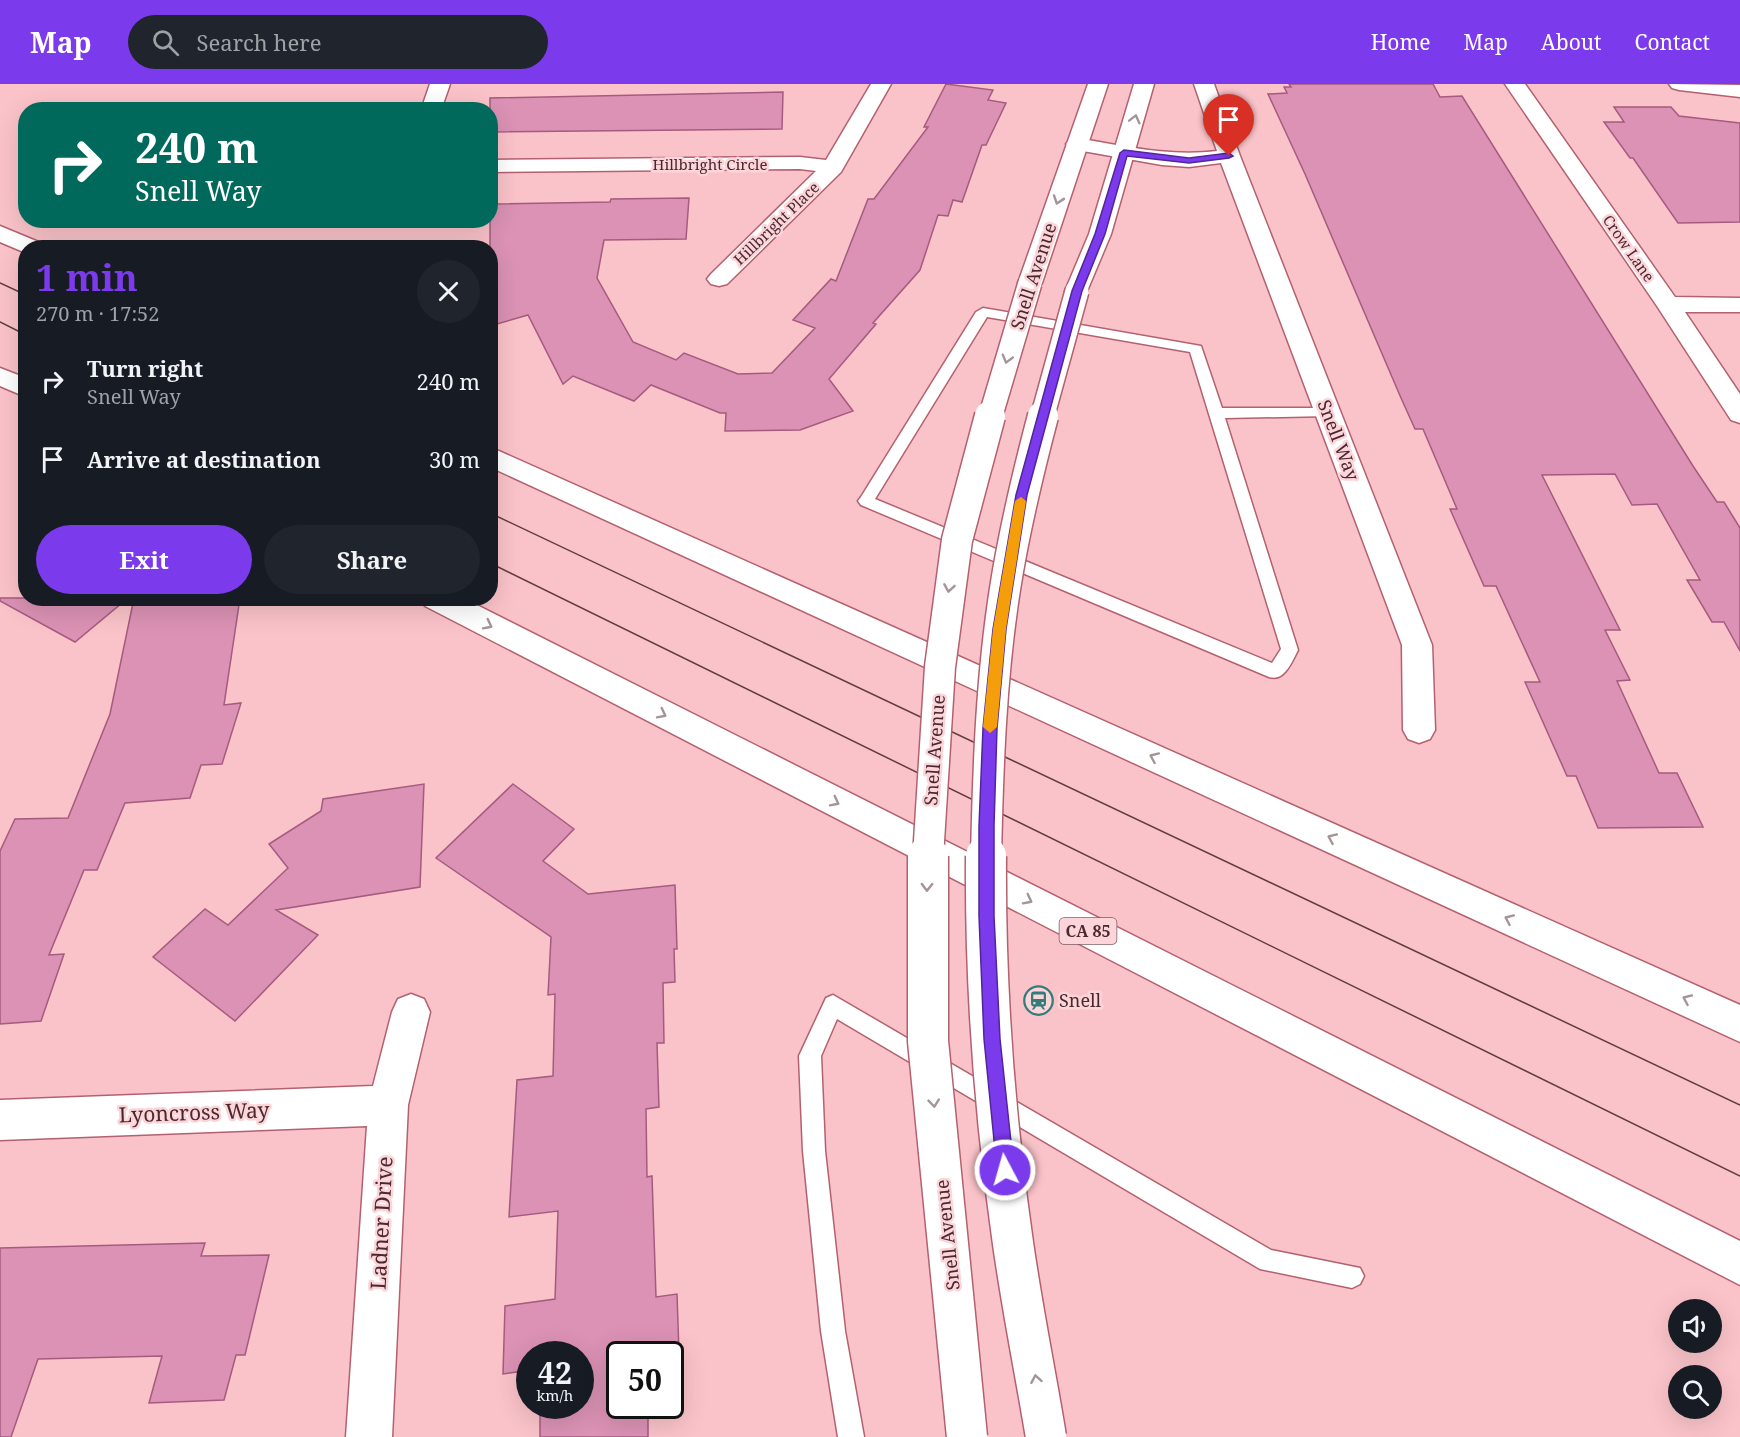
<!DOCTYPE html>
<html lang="en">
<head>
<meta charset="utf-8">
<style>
	:root { --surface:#171b24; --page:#20242c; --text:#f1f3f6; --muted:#9ea1a6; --accent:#7c3aed }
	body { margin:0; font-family:"Noto Serif",serif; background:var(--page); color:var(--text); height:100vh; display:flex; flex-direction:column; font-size:22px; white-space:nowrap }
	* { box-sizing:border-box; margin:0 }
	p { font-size:20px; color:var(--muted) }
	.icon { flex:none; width:33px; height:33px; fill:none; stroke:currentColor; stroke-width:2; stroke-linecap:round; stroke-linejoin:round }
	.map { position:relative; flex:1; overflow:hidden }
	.sheet { position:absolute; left:18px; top:156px; width:480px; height:366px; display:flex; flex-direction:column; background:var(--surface); border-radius:24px; box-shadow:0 6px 24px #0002 }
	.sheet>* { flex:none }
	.hud { position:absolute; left:18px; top:18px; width:480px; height:126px; border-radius:24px; box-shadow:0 6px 24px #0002; background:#00695c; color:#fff; overflow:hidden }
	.fabs { position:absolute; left:1668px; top:1215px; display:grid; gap:12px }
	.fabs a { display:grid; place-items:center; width:54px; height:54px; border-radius:50%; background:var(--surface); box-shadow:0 6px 24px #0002; font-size:30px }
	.speed { position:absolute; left:516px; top:1257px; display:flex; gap:12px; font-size:30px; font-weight:700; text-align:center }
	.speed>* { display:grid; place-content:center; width:78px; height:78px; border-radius:50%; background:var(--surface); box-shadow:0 6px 24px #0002; line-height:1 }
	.speed small { font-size:15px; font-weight:400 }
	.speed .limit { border:3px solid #111; border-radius:9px; background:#fff; color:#111 }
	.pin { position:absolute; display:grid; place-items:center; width:51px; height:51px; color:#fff; margin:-62px -26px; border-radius:50% 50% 50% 0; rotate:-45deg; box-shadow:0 0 6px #0007 }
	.pin .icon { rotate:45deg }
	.me { position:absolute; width:66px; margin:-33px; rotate:354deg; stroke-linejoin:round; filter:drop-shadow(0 0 4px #0008) }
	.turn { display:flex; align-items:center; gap:21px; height:126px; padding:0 18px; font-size:27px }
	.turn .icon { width:78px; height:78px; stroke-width:2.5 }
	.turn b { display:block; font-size:42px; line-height:51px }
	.round { display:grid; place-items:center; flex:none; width:63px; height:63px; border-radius:32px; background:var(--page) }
	.head { display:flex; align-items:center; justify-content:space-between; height:102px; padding:0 18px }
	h1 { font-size:36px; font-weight:700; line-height:45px; color:var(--accent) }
	.button { display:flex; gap:12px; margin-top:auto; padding:12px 18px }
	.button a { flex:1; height:69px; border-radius:36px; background:var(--accent); color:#fff; font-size:24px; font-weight:700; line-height:69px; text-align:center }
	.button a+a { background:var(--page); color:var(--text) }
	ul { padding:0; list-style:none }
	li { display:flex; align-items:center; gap:18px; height:78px; padding:0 18px }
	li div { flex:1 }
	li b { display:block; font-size:22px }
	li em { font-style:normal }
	header { display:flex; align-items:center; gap:36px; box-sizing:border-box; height:84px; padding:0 30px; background:var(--accent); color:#fff }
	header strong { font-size:28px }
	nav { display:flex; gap:33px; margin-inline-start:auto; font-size:21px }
	.search { width:420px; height:54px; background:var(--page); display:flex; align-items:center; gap:15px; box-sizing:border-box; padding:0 21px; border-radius:33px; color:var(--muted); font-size:22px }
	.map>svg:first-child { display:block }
	.building { fill:#db92b4; stroke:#a55b7f; stroke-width:1.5 }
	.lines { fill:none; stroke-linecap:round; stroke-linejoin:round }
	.lane-casing { stroke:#b4616f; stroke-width:3 }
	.street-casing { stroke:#b4616f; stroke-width:3 }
	.secondary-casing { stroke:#b4616f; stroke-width:3 }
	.highway-casing { stroke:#b4616f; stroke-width:3 }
	.lane { fill:#fff; fill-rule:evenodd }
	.street { fill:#fff; fill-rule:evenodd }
	.secondary { fill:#fff; fill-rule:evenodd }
	.highway { fill:#fff; fill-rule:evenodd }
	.tram { stroke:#613c42; stroke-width:1.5 }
	.secondary-bridge-far2-casing { stroke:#b4616f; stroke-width:26; stroke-linecap:butt }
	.secondary-bridge-far1-casing { stroke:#b4616f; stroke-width:33; stroke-linecap:butt }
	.secondary-bridge-casing { stroke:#b4616f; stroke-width:43; stroke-linecap:butt }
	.secondary-bridge-far2 { stroke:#fff; stroke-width:23 }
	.secondary-bridge-far1 { stroke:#fff; stroke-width:30 }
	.secondary-bridge { stroke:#fff; stroke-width:40 }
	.oneway { stroke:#a59496 }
	.route { fill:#7c3aed; stroke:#51269a; stroke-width:1.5 }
	.slow { fill:#f59e0b }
	.labels { text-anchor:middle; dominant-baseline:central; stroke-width:5; stroke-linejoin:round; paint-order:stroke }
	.far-street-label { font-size:15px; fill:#4b282e; stroke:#fbd5da }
	.shield { fill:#fbd5da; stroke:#805c62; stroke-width:1.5 }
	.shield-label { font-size:16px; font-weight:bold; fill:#4b282e }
	.street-label { font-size:18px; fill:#4b282e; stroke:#fbd5da }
	.poi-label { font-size:18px; fill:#4b282e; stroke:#fbd5da; text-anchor:start }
	.near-street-label { font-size:21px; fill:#4b282e; stroke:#fbd5da }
</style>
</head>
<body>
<header>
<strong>Map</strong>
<div class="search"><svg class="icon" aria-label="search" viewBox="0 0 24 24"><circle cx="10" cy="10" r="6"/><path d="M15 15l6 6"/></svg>Search here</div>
<nav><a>Home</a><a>Map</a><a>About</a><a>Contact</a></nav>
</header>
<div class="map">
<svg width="1740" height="1353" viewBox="0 0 1740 1353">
	<rect width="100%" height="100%" fill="#fac3c9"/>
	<path class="building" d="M946,0L993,6L988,16L1006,19L986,61H982L962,118L953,116L948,132L938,131L920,186L873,239L876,240L829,295L853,327L800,346L725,347L726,329H720L651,301L634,317L573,292L563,300L528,231L490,242V120L610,118L611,115L689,114L686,155L604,156L597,194L633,258L676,276L684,269L738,290L772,289L815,244L793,236L831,195L836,197L868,115H874L928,43H924Z
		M1289,0H1433L1440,13L1462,12L1693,382L1717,418H1724L1740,444V567L1724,538H1712L1687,496H1700L1657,420L1632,421L1615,390L1542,391L1620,546H1605L1630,596L1617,597L1659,689H1677L1703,743L1598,744L1576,692H1567L1525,598H1540L1496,502H1484L1450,425H1457L1423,345H1415L1401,314L1305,90L1268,10L1287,9L1284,3H1291Z
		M783,8L782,45L490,48V14Z
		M1614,23H1671L1679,32L1740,39V138L1678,139L1633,74H1630L1604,38H1624Z
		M0,514H128L75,558L0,517Z
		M134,514H240L224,621L241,619L222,680L201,681L190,714L125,719L97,786H84L49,871L64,870L41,937L0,940V767L15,735L68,734L110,630Z
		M424,700L420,803L276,826L318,851L235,937L153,873L205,825L228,841L288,784L269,760L321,727L323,715Z
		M513,700L574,745L543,777L588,810L675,801L677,865H674L675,898L663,899L664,959H657L659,1023L646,1025L647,1093L652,1092L656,1213L677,1210L679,1269L620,1270V1322H648V1353H540V1322H580V1270H530V1286L503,1290L505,1222L555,1215L558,1127L509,1133L517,996L553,992L555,910L548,911L551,853L436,774Z
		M205,1159L201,1172L269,1171L245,1271H236L224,1316L149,1319L162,1272L38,1275L11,1353H0V1164Z"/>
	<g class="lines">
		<defs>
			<path id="lane" d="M983,224L1201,262L1222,324H1333L1335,327L1328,332L1225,334L1298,566C1292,578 1284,598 1269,593L861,421L858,417L861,413L976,228ZM987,233L1190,268L1281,565L1272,579L875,415Z
				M833,911L1271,1166L1360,1184L1364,1192L1360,1200L1352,1204L1260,1185L837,935L821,972L825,1067L845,1247L864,1353H838L821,1247L803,1067L799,972L826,914Z"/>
			<path id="street" d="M430,0H450L441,26H421Z
				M871,0H891L841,88L727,200L719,202L711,200L707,195L711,190L816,87L800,85L490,88V76L800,73L826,76Z
				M1194,0H1214L1240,72L1432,561L1435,646L1430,655L1419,659L1408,655L1403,646L1402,561L1221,79L1189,83L1162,81L1077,66L1070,64L1066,60L1070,56L1077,54C1124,62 1169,73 1217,67Z
				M1505,0H1525L1675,213L1740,214V228H1685L1740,310V339L1731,336L1657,222Z
				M1669,0L1740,1V13L1679,6L1672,4Z
				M411,910L424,915L430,928L408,1021L392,1353H346L367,1042L0,1056V1016L373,1002L392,928L398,915Z"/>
			<path id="secondary" d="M1088,0H1108L1042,199L1038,204L1030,206L1022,204L1018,199Z
				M1134,0H1154L1111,150L1085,212L1077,214L1069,212L1065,207L1089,150Z"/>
			<path id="highway" d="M0,142L41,159L44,164H26V169L0,158Z
				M0,284L26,294V313L0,302Z
				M490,363L1740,921V958L490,383Z
				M421,514H463L1740,1157V1201L425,522Z"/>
		</defs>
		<use href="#lane" class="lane-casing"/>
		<use href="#street" class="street-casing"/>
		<use href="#secondary" class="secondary-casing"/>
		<use href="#highway" class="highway-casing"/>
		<use href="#lane" class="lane"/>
		<use href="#street" class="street"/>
		<use href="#secondary" class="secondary"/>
		<use href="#highway" class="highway"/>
		<path class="tram" d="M0,199L26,211
			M0,238L26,251
			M490,429L1740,1021
			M490,479L1740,1092"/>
		<defs>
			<path id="secondary-bridge-far2" d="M990,334L1030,199
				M1042,334L1077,207"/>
			<path id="secondary-bridge-far1" d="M928,773L940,583L957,456L990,332
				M986,773C988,684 991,594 1005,505C1014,447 1028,389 1043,332"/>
			<path id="secondary-bridge" d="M928,772V957L967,1353
				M986,772C985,899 994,1026 1012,1152C1021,1219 1035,1286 1046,1353"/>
		</defs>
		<use href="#secondary-bridge-far2" class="secondary-bridge-far2-casing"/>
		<use href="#secondary-bridge-far1" class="secondary-bridge-far1-casing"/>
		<use href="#secondary-bridge" class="secondary-bridge-casing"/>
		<use href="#secondary-bridge-far2" class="secondary-bridge-far2"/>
		<use href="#secondary-bridge-far1" class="secondary-bridge-far1"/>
		<use href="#secondary-bridge" class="secondary-bridge"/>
	</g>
	<defs><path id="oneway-chevron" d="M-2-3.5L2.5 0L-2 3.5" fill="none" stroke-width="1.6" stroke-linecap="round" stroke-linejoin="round" transform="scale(1.5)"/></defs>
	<g class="oneway">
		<use href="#oneway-chevron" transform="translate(1135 35) rotate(-76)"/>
		<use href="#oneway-chevron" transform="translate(1058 116) rotate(109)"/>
		<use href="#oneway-chevron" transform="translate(1007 275) rotate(106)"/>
		<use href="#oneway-chevron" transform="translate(949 504) rotate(99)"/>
		<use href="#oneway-chevron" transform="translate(488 541) rotate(27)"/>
		<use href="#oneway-chevron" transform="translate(662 630) rotate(27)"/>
		<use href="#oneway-chevron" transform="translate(1154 673) rotate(-156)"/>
		<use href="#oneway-chevron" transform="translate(835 718) rotate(27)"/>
		<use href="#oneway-chevron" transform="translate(1332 754) rotate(-156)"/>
		<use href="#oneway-chevron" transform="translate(927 803) rotate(91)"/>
		<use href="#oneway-chevron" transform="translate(1028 816) rotate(27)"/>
		<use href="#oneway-chevron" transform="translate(1509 835) rotate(-156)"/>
		<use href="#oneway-chevron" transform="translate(1687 915) rotate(-156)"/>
		<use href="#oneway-chevron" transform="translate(934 1019) rotate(84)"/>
		<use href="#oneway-chevron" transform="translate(1036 1295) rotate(-100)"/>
	</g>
	<path class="route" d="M1124,66L1189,74L1229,69L1233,72L1229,74L1189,79L1127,72L1105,150L1082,207L1027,411L1006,545L997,644L994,742V832L1000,955L1014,1086L1011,1092L1005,1094L999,1092L997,1086L984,955L979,832V742L983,644L993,545L1016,411L1072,207L1095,150L1120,69Z"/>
	<path class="slow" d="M1021,413L1026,417L1006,545L997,643L990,649L983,643L993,545L1015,417Z"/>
	<defs>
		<symbol id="station-ring" viewBox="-11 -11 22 22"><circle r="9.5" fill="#fbd5da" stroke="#347c78" stroke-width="1.5"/><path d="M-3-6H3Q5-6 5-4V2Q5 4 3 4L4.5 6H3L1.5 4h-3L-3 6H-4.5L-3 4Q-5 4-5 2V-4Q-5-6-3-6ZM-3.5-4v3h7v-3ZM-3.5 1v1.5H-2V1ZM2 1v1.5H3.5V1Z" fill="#347c78"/></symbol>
	</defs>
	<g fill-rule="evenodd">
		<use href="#station-ring" x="1022" y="900" width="33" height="33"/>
	</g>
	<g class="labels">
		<g class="far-street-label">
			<text x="710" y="80">Hillbright Circle</text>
			<text transform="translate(776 139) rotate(-44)">Hillbright Place</text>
			<text transform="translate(1629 164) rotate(55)">Crow Lane</text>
		</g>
		<rect class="shield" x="1059.5" y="834" width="57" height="26" rx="4.5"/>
		<g class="shield-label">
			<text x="1088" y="847">CA 85</text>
		</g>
		<g class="street-label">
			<text transform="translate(1033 192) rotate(-72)">Snell Avenue</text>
			<text transform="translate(1339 356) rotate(69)">Snell Way</text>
			<text transform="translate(934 666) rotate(-86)">Snell Avenue</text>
			<text transform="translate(947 1151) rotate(-96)">Snell Avenue</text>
		</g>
		<g class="poi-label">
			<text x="1059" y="916">Snell</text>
		</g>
		<g class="near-street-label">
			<text transform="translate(194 1028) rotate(-2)">Lyoncross Way</text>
			<text transform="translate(381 1139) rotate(-87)">Ladner Drive</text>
		</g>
	</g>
</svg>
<div class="fabs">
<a><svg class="icon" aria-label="sound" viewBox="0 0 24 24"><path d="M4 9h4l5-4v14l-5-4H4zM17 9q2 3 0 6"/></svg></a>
<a><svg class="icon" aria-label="search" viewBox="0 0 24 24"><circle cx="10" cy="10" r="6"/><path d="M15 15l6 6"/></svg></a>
</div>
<div class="speed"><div>42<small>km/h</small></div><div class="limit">50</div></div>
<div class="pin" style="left:1229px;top:72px;background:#d93025"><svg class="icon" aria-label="arrive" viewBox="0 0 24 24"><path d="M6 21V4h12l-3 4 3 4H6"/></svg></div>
<svg class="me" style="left:1005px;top:1086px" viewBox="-20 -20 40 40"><circle r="17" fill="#7c3aed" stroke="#fff" stroke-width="3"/><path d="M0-11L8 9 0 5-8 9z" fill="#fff"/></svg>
<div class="hud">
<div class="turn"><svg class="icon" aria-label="right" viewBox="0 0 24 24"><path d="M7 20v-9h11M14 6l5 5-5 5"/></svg><div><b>240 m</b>Snell Way</div></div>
</div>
<section class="sheet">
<div class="head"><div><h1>1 min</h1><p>270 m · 17:52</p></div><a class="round"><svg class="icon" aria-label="close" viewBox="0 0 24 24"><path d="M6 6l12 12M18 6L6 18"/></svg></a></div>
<ul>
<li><svg class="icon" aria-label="right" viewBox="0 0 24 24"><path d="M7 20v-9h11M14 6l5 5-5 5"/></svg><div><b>Turn right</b><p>Snell Way</p></div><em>240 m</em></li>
<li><svg class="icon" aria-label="arrive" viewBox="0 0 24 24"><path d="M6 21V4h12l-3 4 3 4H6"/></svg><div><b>Arrive at destination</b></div><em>30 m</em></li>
</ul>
<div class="button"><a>Exit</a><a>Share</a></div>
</section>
</div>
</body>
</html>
